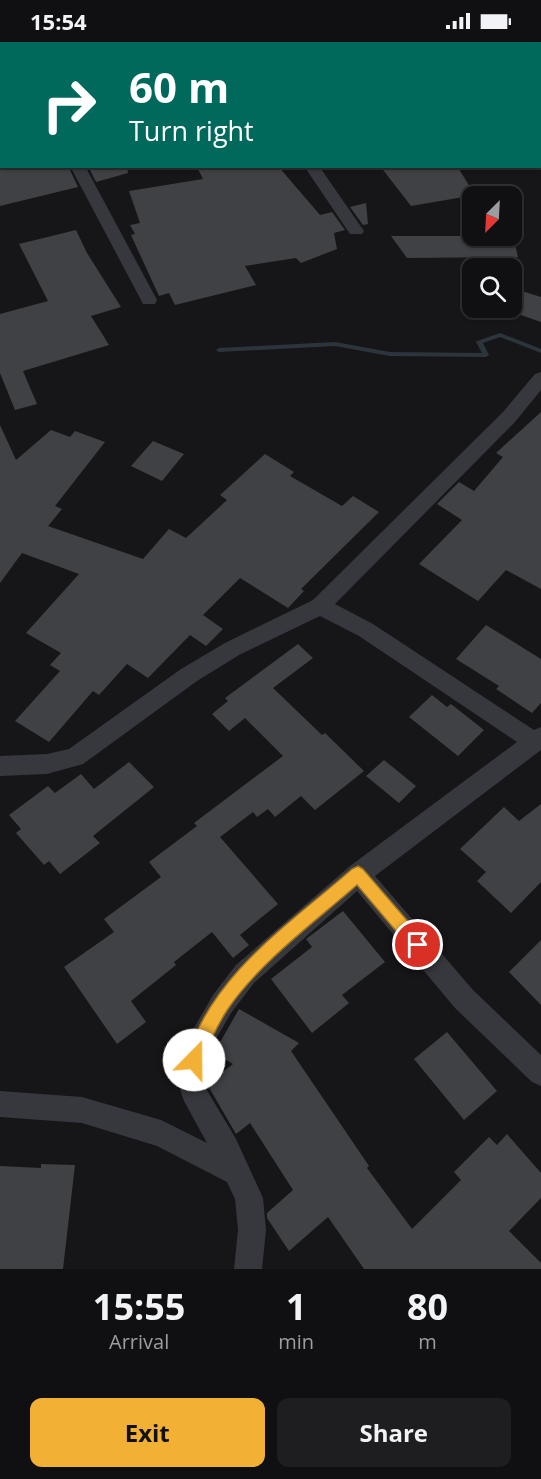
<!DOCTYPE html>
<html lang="en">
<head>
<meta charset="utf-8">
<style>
	:root { --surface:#101012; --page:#1e1e20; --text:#f1f3f6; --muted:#9c9d9f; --line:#303032; --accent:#f2b134 }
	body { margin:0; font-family:"Open Sans",sans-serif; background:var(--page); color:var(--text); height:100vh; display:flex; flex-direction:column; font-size:22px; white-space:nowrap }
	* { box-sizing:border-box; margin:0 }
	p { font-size:20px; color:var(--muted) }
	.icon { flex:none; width:33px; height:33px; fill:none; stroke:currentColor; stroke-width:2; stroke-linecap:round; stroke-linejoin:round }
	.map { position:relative; height:1227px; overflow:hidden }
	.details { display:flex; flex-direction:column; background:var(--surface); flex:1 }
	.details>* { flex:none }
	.guide { position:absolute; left:0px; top:0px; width:542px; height:126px; box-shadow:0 2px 4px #0004,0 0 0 2px var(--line); background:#00695c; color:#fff; overflow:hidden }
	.needle { width:39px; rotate:204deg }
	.fabs { position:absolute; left:462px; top:144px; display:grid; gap:12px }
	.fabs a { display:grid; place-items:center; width:60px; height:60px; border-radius:12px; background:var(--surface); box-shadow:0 2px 4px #0004,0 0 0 2px var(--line); font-size:30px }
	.pin { position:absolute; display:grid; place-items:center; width:51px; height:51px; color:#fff; margin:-26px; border:3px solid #fff; border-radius:50%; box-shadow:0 2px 6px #0007 }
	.me { position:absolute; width:66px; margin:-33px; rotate:22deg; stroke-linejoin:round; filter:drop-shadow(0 0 4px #0008) }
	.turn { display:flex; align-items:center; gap:21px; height:126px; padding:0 30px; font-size:27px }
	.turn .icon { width:78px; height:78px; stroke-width:2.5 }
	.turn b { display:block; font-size:42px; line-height:51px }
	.eta { display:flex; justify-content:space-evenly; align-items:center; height:102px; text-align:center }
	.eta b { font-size:36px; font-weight:700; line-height:42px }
	.action { display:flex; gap:12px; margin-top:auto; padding:12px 30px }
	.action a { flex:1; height:69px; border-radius:12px; background:var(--accent); color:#111; font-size:24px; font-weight:700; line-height:69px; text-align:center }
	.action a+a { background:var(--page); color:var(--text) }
	.status { display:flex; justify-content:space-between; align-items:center; height:42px; padding:0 30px; background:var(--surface); direction:ltr }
	.status svg { height:16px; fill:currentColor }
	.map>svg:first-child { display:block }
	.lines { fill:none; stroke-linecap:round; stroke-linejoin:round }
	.stream { fill:#2c353c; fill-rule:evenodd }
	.building { fill:#404145 }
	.street { fill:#37383d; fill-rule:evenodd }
	.route { fill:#f2b134; stroke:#9d7322; stroke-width:1.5 }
</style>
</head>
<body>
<div class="status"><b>15:54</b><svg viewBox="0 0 49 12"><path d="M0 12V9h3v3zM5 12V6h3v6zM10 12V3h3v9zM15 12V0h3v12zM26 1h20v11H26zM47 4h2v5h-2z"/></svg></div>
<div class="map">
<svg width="541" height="1227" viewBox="0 0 541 1227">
	<rect width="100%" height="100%" fill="#161618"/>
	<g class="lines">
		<path class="stream" d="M500,291L541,307V311L500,295L483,301L489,313L486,315L390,314L335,304L219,310L216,308L219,306L335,300L390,310L482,311L476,300L477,299Z"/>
	</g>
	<path class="building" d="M0,124H68L78,145L0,164Z
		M88,124H127L128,131L96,140Z
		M213,124H278L320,173L332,170L345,188L334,191L337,207L301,221L296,216L245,224L256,243L175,263L169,251L159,254L131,193L135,192L130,183L140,181L129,149L203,137L198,127Z
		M380,124H457L475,153L411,164Z
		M366,161L368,182L363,183L350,165Z
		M76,188L87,211L121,265L91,274L109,303L23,329L37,362L15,368L0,331V272L48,259L19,202Z
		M391,194H513L518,215L407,216Z
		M512,246L541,255V280L512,270Z
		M541,370V547L506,528L478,559L419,522L462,478L437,462L459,440L474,449L503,415L496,411Z
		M0,383L16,418L51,388L70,395L75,389L105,400L55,464L62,467L48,484L143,517L169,487L186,496L227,458L220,453L265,412L294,430L290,434L342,464L353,454L379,470L301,547L304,549L288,566L240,536L203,573L223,587L206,604L190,593L148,636L127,622L99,653L93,649L49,700L15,679L60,629L50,623L61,611L26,591L79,532L22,511L0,541Z
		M153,399L184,412L162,439L131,424Z
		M486,583L541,617V661L532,671L496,647L499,644L456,617Z
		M298,602L313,616L273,646L322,693L325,691L364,729L315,768L301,754L275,775L268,767L257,775L253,770L220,795L278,862L240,893L249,903L233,916L212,890L174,920L176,923L131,959L146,980L117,1002L64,925L114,890L104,877L161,835L149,820L197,784L194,781L283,714L245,676L229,689L212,672L228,659L225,656Z
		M432,653L447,665L451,662L484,688L458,714L409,675Z
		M384,718L416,744L399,761L366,734Z
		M129,720L154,745L93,794L100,801L60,832L49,819L44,823L16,791L21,787L9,773L48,744L55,751L81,732L94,747Z
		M541,762V840L511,871L477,839L486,830L460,807L504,765L519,779Z
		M343,869L385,920L342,953L349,961L312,991L271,937L312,905L306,897Z
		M541,898V963L509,930Z
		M239,967L299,1001L291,1009L369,1124L367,1126L412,1187L461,1138L454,1130L489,1095L497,1103L507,1092L541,1131V1156L509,1189L541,1221V1227H364L328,1175L289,1209L267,1176V1171L293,1148L250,1081L236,1092L207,1042L233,1022L214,1011Z
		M447,990L497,1049L464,1078L414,1017Z
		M41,1122L75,1123L63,1227H0V1124L41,1126Z"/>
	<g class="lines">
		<path class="street" d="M3,0H17V2H4Z
			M215,0H229V2H216Z
			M430,0H444L445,2H431Z
			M540,103H541V112H540Z
			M70,124H85L157,258L155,262H143L141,258Z
			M304,124H319L364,189L362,192H350Z
			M541,330V348L515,380L335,562L373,582L534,688L541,685V708L375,834L473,948L541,1013V1044L532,1040L455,966L357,849L254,941L231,971L210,1007L202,1035L205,1045L236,1097L263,1156L266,1188L262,1227H234L238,1188L235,1157L227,1140L157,1104L82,1081L0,1075V1049L82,1055L161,1078L207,1101L184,1059L176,1035L190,993L213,953L236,923L350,824L517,700L359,594L320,574L239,613L197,639L83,722L47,732L0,734V714L47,712L69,707L181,627L225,601L313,558L503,370L535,332Z"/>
	</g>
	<path class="route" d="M358,824L363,827L424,898L426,903L424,909L418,911L413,909L357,843C315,880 259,921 228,967C216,985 208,1005 200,1025L194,1027L188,1025L186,1018C210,934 289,882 352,827Z"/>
</svg>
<div class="fabs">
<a><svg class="needle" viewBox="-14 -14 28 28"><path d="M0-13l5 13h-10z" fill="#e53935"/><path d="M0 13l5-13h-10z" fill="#9c9d9f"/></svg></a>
<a><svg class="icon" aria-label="search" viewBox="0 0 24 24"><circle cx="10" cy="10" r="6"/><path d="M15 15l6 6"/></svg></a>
</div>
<div class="pin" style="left:418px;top:903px;background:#d93025"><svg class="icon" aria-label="arrive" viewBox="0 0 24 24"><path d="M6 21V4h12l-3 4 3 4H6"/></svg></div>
<svg class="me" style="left:194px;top:1018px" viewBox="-20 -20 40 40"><circle r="19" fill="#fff"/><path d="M0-13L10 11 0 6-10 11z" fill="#f2b134"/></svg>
<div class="guide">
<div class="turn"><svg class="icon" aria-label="right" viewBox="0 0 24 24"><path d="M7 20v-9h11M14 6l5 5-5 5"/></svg><div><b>60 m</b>Turn right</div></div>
</div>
</div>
<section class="details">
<div class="eta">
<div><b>15:55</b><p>Arrival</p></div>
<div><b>1</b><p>min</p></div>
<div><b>80</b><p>m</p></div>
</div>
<div class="action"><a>Exit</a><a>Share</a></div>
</section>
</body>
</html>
